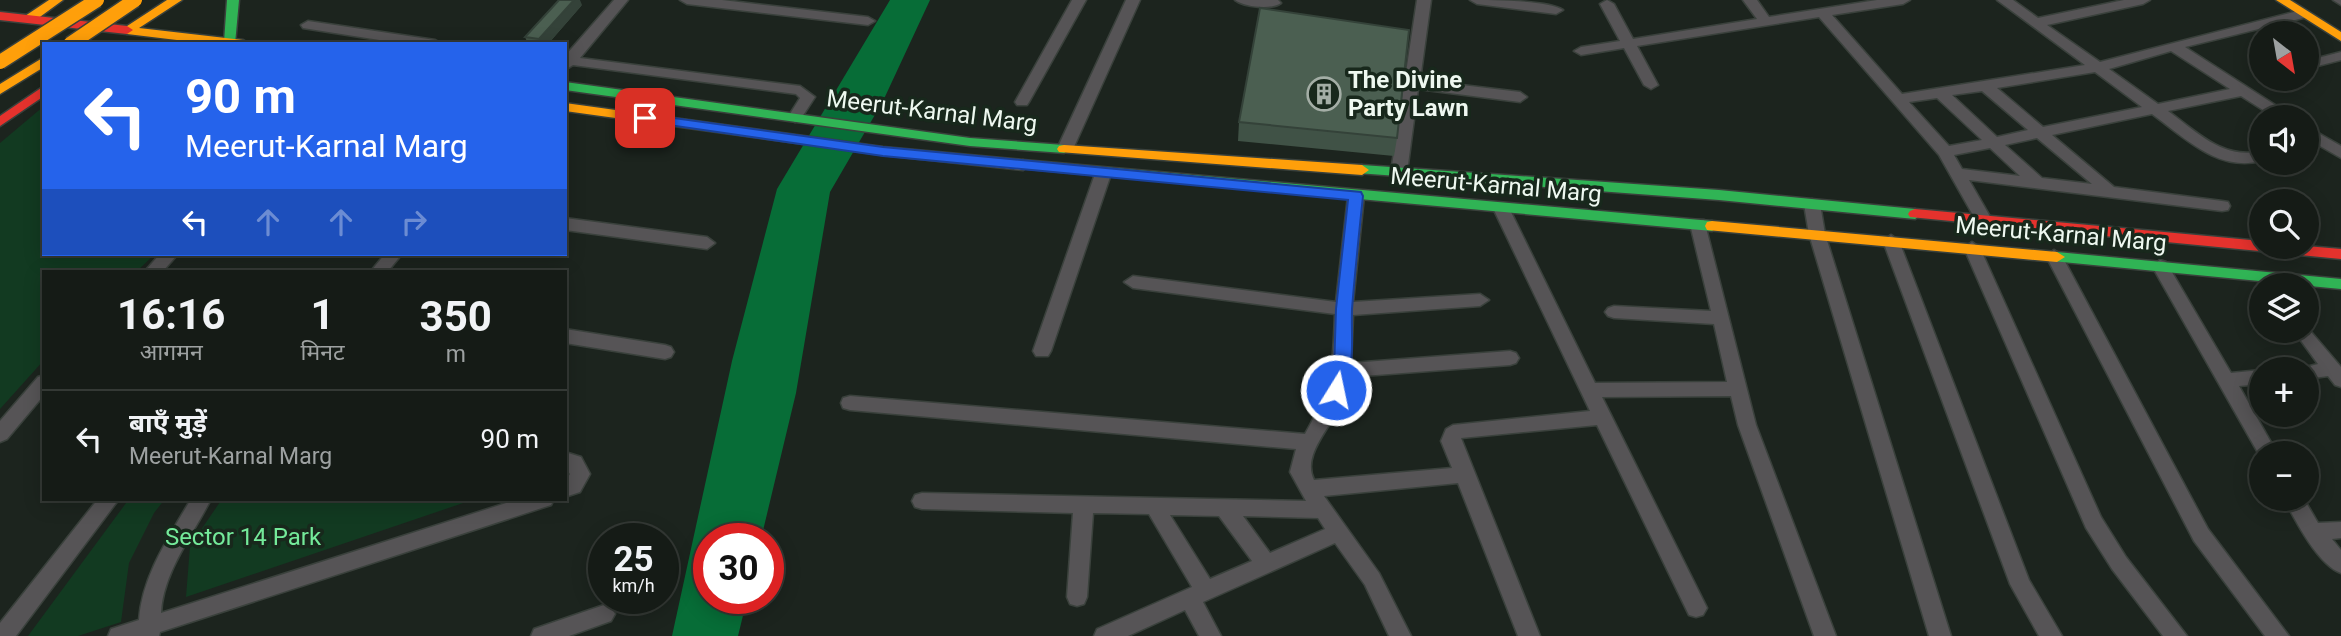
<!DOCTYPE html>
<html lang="hi">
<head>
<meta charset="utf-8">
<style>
	:root { --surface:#151b16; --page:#222823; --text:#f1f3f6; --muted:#9da1a1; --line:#343935 }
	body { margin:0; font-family:Roboto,"Noto Sans Devanagari",sans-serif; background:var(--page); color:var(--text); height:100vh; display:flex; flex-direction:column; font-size:26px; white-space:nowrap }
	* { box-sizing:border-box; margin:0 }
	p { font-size:23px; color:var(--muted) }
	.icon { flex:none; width:38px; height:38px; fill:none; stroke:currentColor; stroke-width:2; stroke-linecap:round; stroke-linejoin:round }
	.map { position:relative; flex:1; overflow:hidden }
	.drawer { position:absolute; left:42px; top:270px; width:525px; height:231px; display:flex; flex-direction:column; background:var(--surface); border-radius:0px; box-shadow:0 4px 18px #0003,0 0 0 2px var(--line) }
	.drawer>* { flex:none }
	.top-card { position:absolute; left:42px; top:42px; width:525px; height:214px; border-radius:0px; box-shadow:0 4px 18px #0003,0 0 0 2px var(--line); background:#2563eb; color:#fff; overflow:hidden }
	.needle { width:46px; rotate:149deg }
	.fabs { position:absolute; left:2249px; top:21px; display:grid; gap:14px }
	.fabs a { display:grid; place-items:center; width:70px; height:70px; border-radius:50%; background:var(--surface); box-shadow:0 4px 18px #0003,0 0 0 2px var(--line); font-size:35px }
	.speed { position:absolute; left:588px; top:523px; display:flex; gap:14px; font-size:35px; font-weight:700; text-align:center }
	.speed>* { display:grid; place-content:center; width:91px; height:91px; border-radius:50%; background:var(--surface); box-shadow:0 4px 18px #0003,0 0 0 2px var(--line); line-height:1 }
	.speed small { font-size:18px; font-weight:400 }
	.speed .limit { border:10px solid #d22; background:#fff; color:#111 }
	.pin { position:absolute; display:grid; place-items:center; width:60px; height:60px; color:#fff; margin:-30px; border-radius:14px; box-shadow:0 4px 10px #0006 }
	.me { position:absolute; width:77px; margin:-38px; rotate:10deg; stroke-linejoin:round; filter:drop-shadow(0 0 5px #0008) }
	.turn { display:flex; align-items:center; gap:24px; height:147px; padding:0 28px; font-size:32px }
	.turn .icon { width:91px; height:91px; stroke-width:2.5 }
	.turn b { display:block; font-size:49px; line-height:60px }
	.lanes { display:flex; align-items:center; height:66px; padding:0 28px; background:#0003; justify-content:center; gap:35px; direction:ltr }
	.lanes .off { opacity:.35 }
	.eta { display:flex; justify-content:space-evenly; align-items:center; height:119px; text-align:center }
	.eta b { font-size:42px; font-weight:700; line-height:49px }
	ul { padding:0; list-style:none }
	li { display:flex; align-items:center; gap:21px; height:98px; padding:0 28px; border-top:2px solid var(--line) }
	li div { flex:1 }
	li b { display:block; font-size:26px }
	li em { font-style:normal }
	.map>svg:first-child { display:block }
	.green { fill:#123a21 }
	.water { fill:#076d37 }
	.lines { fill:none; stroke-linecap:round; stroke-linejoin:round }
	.street-casing { stroke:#3a413c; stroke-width:3 }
	.fast-casing { stroke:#3a413c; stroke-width:3 }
	.slow-casing { stroke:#3a413c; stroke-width:3 }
	.jam-casing { stroke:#3a413c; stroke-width:3 }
	.street { fill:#565456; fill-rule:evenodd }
	.fast { fill:#30b455; fill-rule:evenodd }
	.slow { fill:#ff9f0a; fill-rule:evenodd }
	.jam { fill:#e5322d; fill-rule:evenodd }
	.slow-bridge-casing { stroke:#3a413c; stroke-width:17; stroke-linecap:butt }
	.slow-bridge { stroke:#ff9f0a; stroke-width:14 }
	.wall { fill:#405246 }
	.shaded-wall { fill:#344239 }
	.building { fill:#4b5f51; stroke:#344239; stroke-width:2 }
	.route { fill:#2563eb; stroke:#184099; stroke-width:2 }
	.labels { text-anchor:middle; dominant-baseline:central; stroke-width:7; stroke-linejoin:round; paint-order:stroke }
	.poi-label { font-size:24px; font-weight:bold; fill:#eef8f0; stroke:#18281c; text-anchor:start }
	.street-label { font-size:24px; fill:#eef8f0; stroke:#18281c }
	.park-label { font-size:24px; fill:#74ea9a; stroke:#18281c }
</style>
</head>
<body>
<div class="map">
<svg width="2341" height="636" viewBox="0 0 2341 636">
	<rect width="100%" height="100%" fill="#1c241e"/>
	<path class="green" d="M44,106V254H155L137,271H44V360L0,409V143Z
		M129,499H165L154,513L129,563L121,622L78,636H28Z
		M222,499H475L186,597L190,546Z"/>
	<path class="water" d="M890,0H930L883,101L830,192L796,393L761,539H709V598L747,599L738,636H672L732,361L777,189Z"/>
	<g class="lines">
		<defs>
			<path id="street" d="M614,0H628L580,58L800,86L815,97L800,120L795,122L788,117L800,98L796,94L573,65L565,70V56Z
				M680,0H722L868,17L875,21L868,25L687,4Z
				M1072,0H1086L1029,102L1027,105H1017L1015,102Z
				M1126,0H1140L1073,149L1070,152H1060L1057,149Z
				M1235,0H1278L1281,3C1272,10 1244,7 1235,0Z
				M1417,0H1431L1420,80L1520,92L1527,97L1520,102L1418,89L1407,172L1399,177L1391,172Z
				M1470,0C1491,0 1548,0 1563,10L1556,14L1477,4Z
				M1607,0L1614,4L1633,39L1757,19L1743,0H1757L1769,17L1877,0H1910L1903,4L1832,15L1902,94L2085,65L1997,0H2013L2038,18L2124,0H2150L2143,4L2047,25L2100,62L2302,10L2309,14L2307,17L2185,47L2289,114L2291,117H2274L2241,96L2168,111C2197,132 2223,160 2261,151V161C2218,172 2185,138 2152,114L2052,135L2114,187L2222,201L2228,202L2230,206L2228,210L2222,211L1969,180L1992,220L1984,226L1978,224L1939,155L1819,17L1637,46L1658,85L1651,89L1644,85L1624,48L1581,55L1574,51L1581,47L1620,41L1600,4ZM2171,51L2230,89L2158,104L2109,69ZM2095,72L2142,107L2043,127L1997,88ZM1982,91L2028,130L1997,137L1952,95ZM1937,98L1982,140L1949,146L1909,102ZM2037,138L2092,184L2042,178L2005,145ZM1990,148L2020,176L1962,169L1954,155Z
				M2333,0H2341V5Z
				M308,21L435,40L442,44H405L303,28L301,25Z
				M2341,52V60L2306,69V61Z
				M2306,126L2341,146V158L2306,138Z
				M1103,169L1111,174L1051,351L1048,356H1036L1033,351L1095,174Z
				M1356,191L1364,196L1353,302L1480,294L1489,300L1480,306L1353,315L1351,363L1510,351L1516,353L1519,358L1516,363L1510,365L1349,377C1345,388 1343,399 1338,409C1328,431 1302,456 1314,480L1452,468L1441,441L1446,429L1453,425L1590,411L1493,208L1501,203L1509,208L1595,383L1727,382L1714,324L1614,318L1608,316L1605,312L1608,308L1614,306L1711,311L1690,224L1692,220H1704L1756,425L1836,636H1814L1738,425L1731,396L1602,397L1707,608L1703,615L1696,617L1689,615L1597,425L1461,438L1540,636H1518L1458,483L1324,496L1379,573L1411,636H1389L1365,585L1335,543L1203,602L1221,636H1199L1185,610L1128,636H1094L1097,629L1192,587L1149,514L1093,513L1087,597L1084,604L1077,606L1070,604L1067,597L1073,513L922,509L915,507L912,501L915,495L922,493L1306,501L1290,472L1296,449L850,410L843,408L841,403L843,398L850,396L1305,434C1332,387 1333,367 1335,314L1133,288L1124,282L1133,276L1336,302L1348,196ZM1170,515L1219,516L1252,561L1210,579ZM1243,516L1318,518L1325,529L1270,553Z
				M1812,199L1820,204L1825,234L1951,636H1929L1809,234L1804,204Z
				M565,218L707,237L715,243L707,249L565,230Z
				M1891,235L1899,241L2029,580L2062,636H2039L2010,584L1883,241Z
				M1972,242L1980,248L2101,517L2126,557L2187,636H2163L2112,569L2086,528L1964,248Z
				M2054,250L2062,256L2208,529L2289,636H2265L2194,541L2046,256Z
				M160,254H178L163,271H145Z
				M385,254H402L388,271H371Z
				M2160,260L2166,262L2231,373L2261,370V384L2239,386L2277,453H2261V458L2152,266Z
				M2306,326L2341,367V387L2335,385L2328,376L2306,379V369H2298L2318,364L2294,331H2306Z
				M565,329L665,345L671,347L674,352L671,357L665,359L565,343Z
				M44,375V395L7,439L0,442V421L38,377Z
				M565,452L581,457L590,474L580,492L565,497V481L570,474L565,468Z
				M98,499H119L16,636H0V623Z
				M191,499H211C193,535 163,572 161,613L519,499H554L551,505L160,632L159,636H108L111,629L139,620C142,576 169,537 191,499Z
				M2284,499H2304L2318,523L2341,522V538L2332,539L2341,550V573C2318,565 2295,520 2284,499Z
				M604,605L611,607L615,614L611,621L569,636H531L534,629Z"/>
			<path id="fast" d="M227,0H239L235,44L224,42Z
				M565,82L970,138L1064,145L1071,149L1064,153L970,146L565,90Z
				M1023,160L1712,221L1719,226L1712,231L1018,168L1016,165Z
				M1362,165L1719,190L1915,209L1922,214L1915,219L1719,200L1357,173L1355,170L1357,167Z
				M2057,252L2341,279V289L2052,261L2049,257Z"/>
			<path id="slow" d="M49,0H63L33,22H25V16Z
				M167,0H182L139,28L243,40L249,44H210L127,34L121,30Z
				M2276,0H2290L2341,32V41Z
				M44,57V67L0,94V84Z
				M565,103L883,147L1023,160L1030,165L1023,170L883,155L565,111Z
				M1064,145L1362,165L1369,170L1362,175L1059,152L1057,149L1059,146Z
				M1712,221L2057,252L2065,257L2057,262L1707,230L1705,226L1707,222Z"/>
			<path id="jam" d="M0,12L127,26L133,30L127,34L0,20Z
				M44,86V96L0,126V116Z
				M1915,209L2261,241V247L2306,246L2341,249V259L1910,217L1908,214L1910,211Z"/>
		</defs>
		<use href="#street" class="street-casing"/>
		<use href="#fast" class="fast-casing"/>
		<use href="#slow" class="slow-casing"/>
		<use href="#jam" class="jam-casing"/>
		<use href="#street" class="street"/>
		<use href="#fast" class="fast"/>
		<use href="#slow" class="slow"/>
		<use href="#jam" class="jam"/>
		<defs>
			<path id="slow-bridge" d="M70,44L135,0
				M0,62L97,0"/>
		</defs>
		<use href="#slow-bridge" class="slow-bridge-casing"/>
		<use href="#slow-bridge" class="slow-bridge"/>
	</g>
	<path class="wall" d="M582,5L548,44H528L525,37Z
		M1239,122L1397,138L1394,156L1238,141Z"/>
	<path class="shaded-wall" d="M574,0H580L582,5L548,44H541L539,39Z"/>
	<path class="building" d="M559,0H574L539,39L525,37Z
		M1260,8L1409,30L1397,138L1239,122Z"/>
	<path class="route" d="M645,114L883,147L1361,192L1363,196C1359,234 1355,271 1352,309C1351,337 1356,369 1342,395H1330L1328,390L1334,371L1336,309L1348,200L883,156L641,121V115Z"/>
	<defs>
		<symbol id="building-ring" viewBox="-11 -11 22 22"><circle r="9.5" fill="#18281c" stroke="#a4aea6" stroke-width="1.5"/><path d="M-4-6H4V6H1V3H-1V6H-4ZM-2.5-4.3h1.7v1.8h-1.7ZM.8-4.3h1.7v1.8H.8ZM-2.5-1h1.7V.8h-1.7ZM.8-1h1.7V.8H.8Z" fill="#a4aea6"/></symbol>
	</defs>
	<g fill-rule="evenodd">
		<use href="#building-ring" x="1305" y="75" width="38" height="38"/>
	</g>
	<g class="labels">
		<g class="poi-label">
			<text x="1348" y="80">The Divine<tspan x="1348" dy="28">Party Lawn</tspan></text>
		</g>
		<g class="street-label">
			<text transform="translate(932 111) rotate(7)">Meerut-Karnal Marg</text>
			<text transform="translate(1496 185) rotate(5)">Meerut-Karnal Marg</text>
			<text transform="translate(2061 234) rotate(5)">Meerut-Karnal Marg</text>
		</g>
		<g class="park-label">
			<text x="243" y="537">Sector 14 Park</text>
		</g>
	</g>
</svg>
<div class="fabs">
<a><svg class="needle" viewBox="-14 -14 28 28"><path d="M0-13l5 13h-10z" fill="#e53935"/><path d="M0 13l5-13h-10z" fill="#9da1a1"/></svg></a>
<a><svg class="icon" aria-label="sound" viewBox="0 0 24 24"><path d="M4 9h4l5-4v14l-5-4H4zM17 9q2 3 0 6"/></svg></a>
<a><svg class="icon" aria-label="search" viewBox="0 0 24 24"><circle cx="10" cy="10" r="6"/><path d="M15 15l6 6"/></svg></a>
<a><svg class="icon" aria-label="layers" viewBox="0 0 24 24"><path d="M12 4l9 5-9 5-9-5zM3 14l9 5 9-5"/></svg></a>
<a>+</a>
<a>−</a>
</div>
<div class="speed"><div>25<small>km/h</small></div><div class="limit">30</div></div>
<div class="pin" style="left:645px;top:118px;background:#d93025"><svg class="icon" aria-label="arrive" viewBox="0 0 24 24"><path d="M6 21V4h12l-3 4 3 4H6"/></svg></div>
<svg class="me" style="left:1336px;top:390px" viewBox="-20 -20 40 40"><circle r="17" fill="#2563eb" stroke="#fff" stroke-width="3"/><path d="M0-11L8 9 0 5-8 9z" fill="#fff"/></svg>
<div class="top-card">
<div class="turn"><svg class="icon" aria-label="left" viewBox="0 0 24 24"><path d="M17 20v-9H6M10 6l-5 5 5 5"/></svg><div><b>90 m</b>Meerut-Karnal Marg</div></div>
<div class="lanes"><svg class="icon" aria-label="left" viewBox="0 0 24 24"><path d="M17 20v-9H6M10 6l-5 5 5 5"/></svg><svg class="icon off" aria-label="ahead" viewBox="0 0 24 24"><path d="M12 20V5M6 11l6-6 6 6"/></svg><svg class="icon off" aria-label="ahead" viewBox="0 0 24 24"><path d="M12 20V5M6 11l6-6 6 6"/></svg><svg class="icon off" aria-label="right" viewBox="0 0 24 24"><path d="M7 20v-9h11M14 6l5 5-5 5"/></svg></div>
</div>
<section class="drawer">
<div class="eta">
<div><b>16:16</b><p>आगमन</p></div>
<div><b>1</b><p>मिनट</p></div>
<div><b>350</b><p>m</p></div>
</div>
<ul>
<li><svg class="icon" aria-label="left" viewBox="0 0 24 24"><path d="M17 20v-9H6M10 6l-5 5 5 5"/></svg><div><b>बाएँ मुड़ें</b><p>Meerut-Karnal Marg</p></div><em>90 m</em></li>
</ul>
</section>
</div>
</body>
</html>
